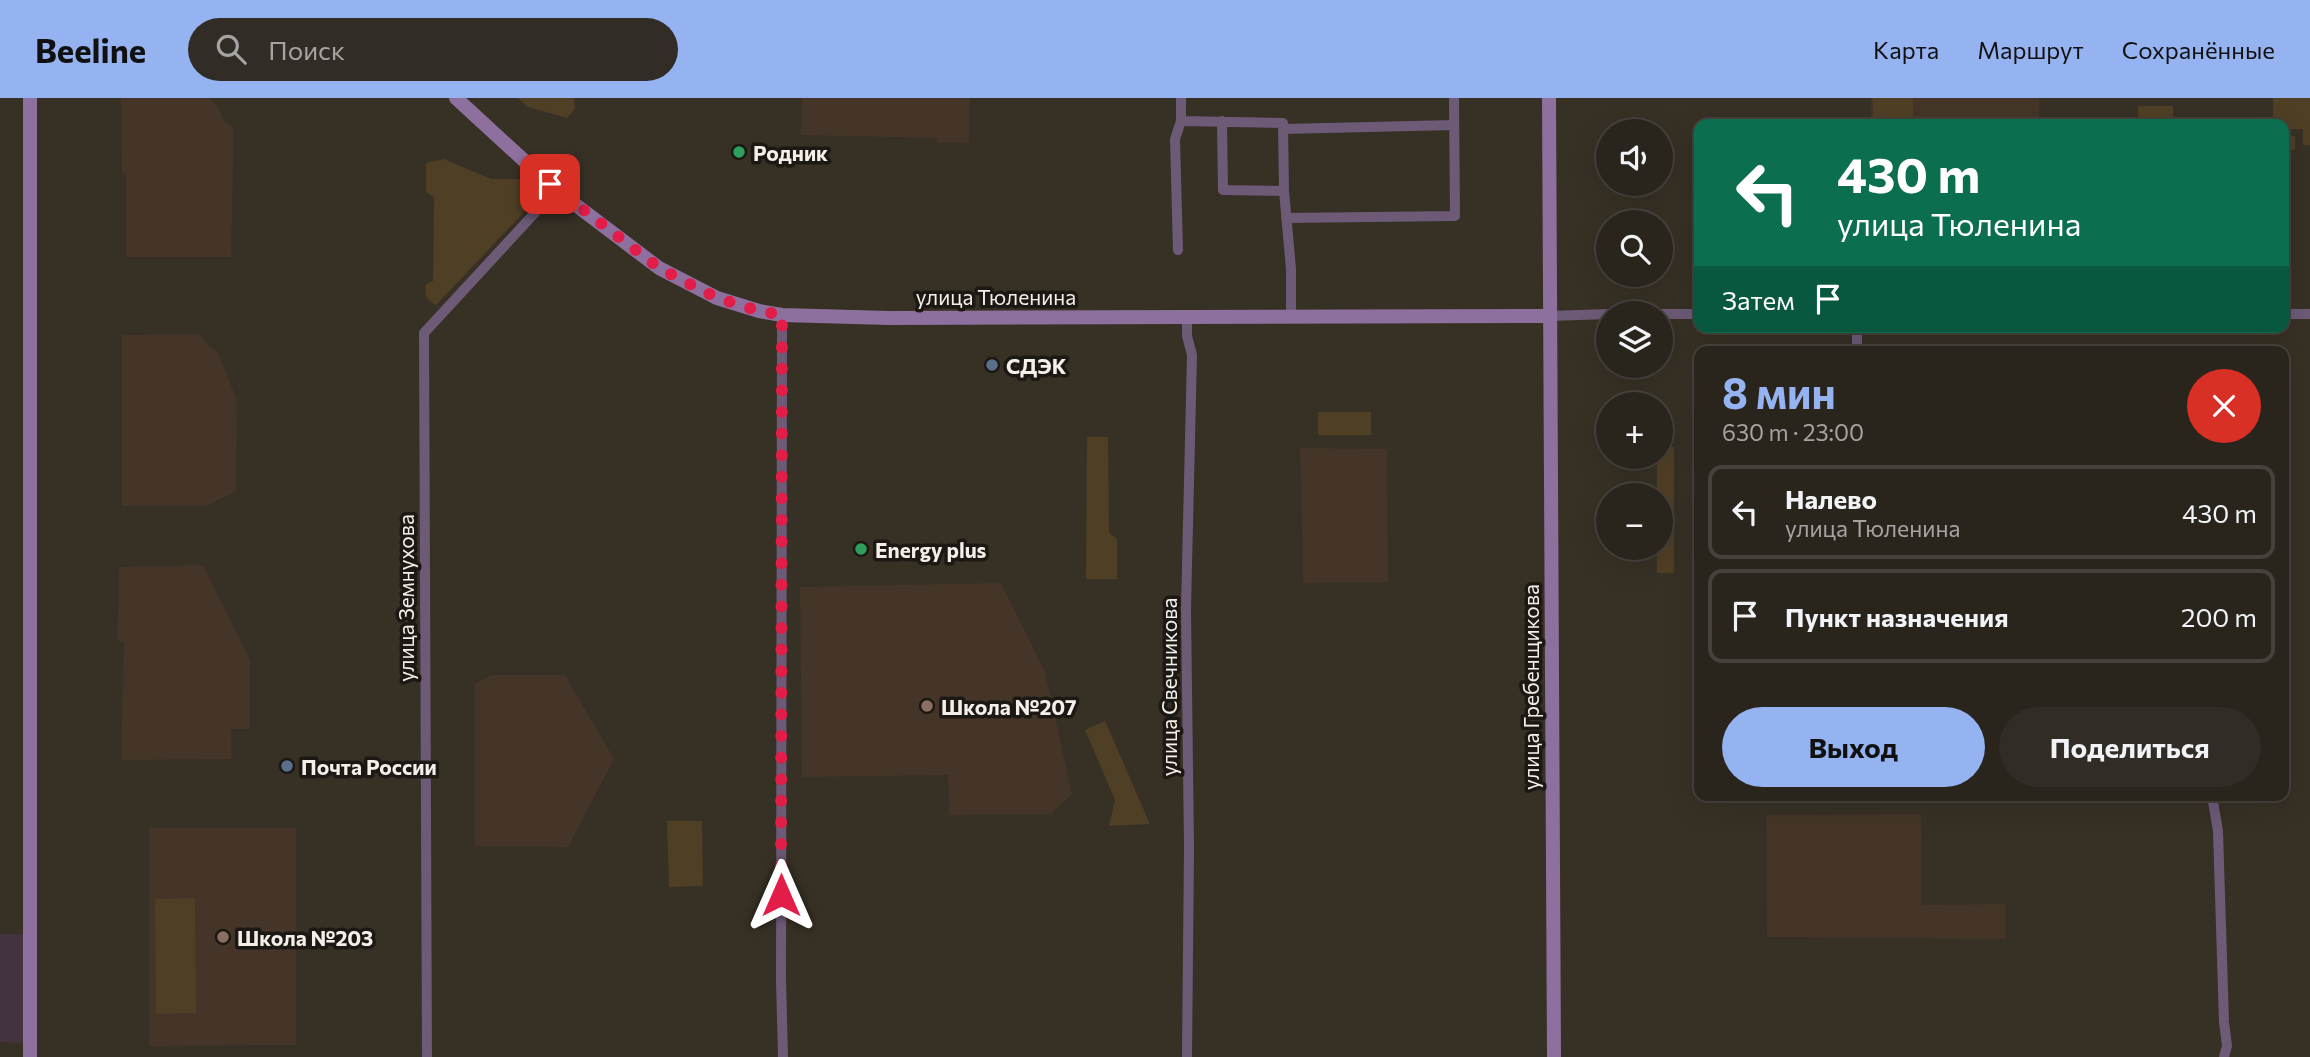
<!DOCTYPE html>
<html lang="ru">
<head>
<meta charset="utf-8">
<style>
	:root { --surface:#29241c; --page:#312c25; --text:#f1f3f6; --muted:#a5a4a3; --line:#45413b; --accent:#95b2f1 }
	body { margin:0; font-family:Commissioner,sans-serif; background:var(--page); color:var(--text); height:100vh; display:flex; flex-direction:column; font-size:26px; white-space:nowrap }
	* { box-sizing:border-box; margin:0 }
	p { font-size:23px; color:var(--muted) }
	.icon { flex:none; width:38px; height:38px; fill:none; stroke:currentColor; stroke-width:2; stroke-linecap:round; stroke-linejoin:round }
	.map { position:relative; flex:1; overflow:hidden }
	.sheet { position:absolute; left:1694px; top:248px; width:595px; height:455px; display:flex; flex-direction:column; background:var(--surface); border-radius:14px; box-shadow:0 7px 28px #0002,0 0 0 2px var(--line) }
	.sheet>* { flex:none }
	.banner { position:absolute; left:1694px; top:21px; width:595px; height:214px; border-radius:14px; box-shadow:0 7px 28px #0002,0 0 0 2px var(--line); background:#0b6e4f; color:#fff; overflow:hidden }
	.fabs { position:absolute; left:1596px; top:21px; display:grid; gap:14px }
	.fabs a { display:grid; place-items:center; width:77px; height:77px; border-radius:50%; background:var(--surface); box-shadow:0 7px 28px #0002,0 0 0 2px var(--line); font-size:35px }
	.pin { position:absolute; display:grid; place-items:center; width:60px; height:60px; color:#fff; margin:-30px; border-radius:14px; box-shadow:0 4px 10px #0006 }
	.me { position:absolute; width:77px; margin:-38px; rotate:0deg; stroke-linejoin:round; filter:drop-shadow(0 0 5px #0008) }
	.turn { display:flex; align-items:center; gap:24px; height:147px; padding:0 28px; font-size:32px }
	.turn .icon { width:91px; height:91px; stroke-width:2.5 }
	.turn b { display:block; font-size:49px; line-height:60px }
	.then { display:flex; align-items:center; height:66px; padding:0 28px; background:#0003; gap:14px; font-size:26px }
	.round { display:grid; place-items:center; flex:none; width:74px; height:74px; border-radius:37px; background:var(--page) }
	.head { display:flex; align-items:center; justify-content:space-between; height:119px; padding:0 28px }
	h1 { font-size:42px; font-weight:700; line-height:52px; color:var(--accent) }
	.primary-button { display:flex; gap:14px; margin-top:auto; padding:14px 28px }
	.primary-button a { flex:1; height:80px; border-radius:42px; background:var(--accent); color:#111; font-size:28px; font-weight:700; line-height:80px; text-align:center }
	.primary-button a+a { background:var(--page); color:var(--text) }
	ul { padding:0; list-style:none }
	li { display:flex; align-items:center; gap:21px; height:94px; margin:0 14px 10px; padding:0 14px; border:4px solid var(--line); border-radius:14px }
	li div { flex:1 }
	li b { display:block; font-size:26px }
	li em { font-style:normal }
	header { display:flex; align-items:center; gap:42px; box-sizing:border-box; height:98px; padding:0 35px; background:var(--accent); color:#111 }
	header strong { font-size:33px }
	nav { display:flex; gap:38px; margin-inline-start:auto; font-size:24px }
	.search { width:490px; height:63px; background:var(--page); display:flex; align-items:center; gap:18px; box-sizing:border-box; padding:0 24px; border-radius:38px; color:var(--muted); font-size:26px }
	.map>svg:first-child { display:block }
	.industrial { fill:#42333f }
	.education { fill:#443528 }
	.green { fill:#4f3f25 }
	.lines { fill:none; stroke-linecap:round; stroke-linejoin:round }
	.street { stroke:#6c5a77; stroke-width:10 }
	.secondary { stroke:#8d709e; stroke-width:14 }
	.route { stroke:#e11d48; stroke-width:12; stroke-dasharray:0 21.6 }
	.leisure-dot { fill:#2e9e5b; stroke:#1c1813; stroke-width:2.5 }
	.service-dot { fill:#5c6f8a; stroke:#1c1813; stroke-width:2.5 }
	.education-dot { fill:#8d6e63; stroke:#1c1813; stroke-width:2.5 }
	.labels { text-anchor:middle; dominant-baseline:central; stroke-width:7; stroke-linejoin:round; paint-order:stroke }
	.poi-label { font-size:21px; font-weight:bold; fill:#f4efe8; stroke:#1c1813; text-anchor:start }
	.street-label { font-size:21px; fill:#f4efe8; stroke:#1c1813 }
</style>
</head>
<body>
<header>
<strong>Beeline</strong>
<div class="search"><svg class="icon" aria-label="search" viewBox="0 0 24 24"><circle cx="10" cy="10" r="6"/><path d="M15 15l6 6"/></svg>Поиск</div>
<nav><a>Карта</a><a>Маршрут</a><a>Сохранённые</a></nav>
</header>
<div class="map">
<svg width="2310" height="959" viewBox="0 0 2310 959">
	<rect width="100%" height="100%" fill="#373025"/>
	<path class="industrial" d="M0,836H27V945L0,944Z"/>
	<path class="education" d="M121,0H209L219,10L223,22L234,30L231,159H126V75H122Z
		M802,0H970L969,45L937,44V40L801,37Z
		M1871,0H2039V26H1871Z
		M200,236L210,249L217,253L237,302L236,393L206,408H122V237Z
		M1300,350L1387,351L1388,484L1303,485Z
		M203,467L250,562V631H231V661L121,662L124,544L117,542L119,469Z
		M1001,485L1045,574L1072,696L1051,716L949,717L948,677L802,679L800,489Z
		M491,577H565L614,661L568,749L475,748V586Z
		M1921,716L1922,807L2005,806V841L1767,839L1766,717Z
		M149,730H296V947L149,948Z"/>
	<path class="green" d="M518,0H574L575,11L567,20L528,9Z
		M1873,0H1913V23H1873Z
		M2273,0H2310V47H2303V31H2288V38H2295V52H2285V63L2284,26H2279V22H2273Z
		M2138,8H2173V26H2138Z
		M444,61L491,81H521L531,89L532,102L529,109L436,207C426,202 424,197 426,186L433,183L434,99L426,94V65Z
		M1318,314H1371V337H1318Z
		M1087,339H1108L1109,435L1117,441V481H1086Z
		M1661,348L1674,349V475H1657V450H1661V397H1657V359H1661Z
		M1105,623L1150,726L1109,728L1115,702L1085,632Z
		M667,723H702L703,788L669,789Z
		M195,800L196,915L156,916L155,801Z"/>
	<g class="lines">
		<path class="street" d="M1181,0V23L1283,25L1284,93L1291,171V218
			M1222,23L1223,92L1284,93
			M1283,31L1454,27
			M1286,120L1455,118L1454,0
			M1178,152L1175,41L1181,23
			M1661,216H1699
			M2284,216H2310
			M782,217L781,882L783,959
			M1550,218L1608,216
			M1187,219V238L1192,257L1186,510L1189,749L1187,959
			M1857,229V254
			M2212,698L2218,733L2224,924L2227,948L2224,959
			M427,959L424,235L556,92"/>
		<path class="secondary" d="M30,0V959
			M456,0L556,92L659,170L717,200L759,213L782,217L889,220L1550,218
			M1549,0L1554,959"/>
	</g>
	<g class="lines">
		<path class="route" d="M550,86L659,170L717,200L759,213L782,217L781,797"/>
	</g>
	<g class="leisure-dot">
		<circle cx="739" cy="54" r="7"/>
		<circle cx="861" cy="451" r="7"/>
	</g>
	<g class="service-dot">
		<circle cx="992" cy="267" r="7"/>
		<circle cx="287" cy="668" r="7"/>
	</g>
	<g class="education-dot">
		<circle cx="927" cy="608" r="7"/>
		<circle cx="223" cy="839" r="7"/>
	</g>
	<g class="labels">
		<g class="poi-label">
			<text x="753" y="54">Родник</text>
			<text x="1006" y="267">СДЭК</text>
			<text x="875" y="451">Energy plus</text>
			<text x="941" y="608">Школа №207</text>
			<text x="301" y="668">Почта России</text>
			<text x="237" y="839">Школа №203</text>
		</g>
		<g class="street-label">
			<text x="996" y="198">улица Тюленина</text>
			<text transform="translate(405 500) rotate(-90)">улица Земнухова</text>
			<text transform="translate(1168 589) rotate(-90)">улица Свечникова</text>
			<text transform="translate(1530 589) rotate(-90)">улица Гребенщикова</text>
		</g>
	</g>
</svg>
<div class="fabs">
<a><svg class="icon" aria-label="sound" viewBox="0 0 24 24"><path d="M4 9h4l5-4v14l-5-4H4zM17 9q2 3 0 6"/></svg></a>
<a><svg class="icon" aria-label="search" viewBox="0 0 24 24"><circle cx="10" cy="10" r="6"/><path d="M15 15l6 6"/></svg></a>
<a><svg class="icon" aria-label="layers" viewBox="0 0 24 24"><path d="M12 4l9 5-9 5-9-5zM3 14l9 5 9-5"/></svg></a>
<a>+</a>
<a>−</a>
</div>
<div class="pin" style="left:550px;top:86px;background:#d93025"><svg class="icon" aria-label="arrive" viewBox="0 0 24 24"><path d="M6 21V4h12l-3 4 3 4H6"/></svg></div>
<svg class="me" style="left:781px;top:797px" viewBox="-20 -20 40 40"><path d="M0-17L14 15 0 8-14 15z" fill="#e11d48" stroke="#fff" stroke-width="4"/></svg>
<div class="banner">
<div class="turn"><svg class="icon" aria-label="left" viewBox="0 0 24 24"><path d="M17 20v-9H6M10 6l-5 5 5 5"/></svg><div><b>430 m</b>улица Тюленина</div></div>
<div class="then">Затем<svg class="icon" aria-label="arrive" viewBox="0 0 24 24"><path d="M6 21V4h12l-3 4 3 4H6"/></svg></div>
</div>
<section class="sheet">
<div class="head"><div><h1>8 мин</h1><p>630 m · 23:00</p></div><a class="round" style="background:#d93025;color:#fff"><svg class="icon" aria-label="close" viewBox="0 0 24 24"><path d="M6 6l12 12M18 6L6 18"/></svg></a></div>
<ul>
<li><svg class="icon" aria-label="left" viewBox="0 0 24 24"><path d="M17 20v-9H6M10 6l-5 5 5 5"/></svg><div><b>Налево</b><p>улица Тюленина</p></div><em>430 m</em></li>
<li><svg class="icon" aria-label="arrive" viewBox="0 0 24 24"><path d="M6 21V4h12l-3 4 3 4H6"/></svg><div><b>Пункт назначения</b></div><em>200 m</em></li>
</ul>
<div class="primary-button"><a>Выход</a><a>Поделиться</a></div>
</section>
</div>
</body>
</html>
